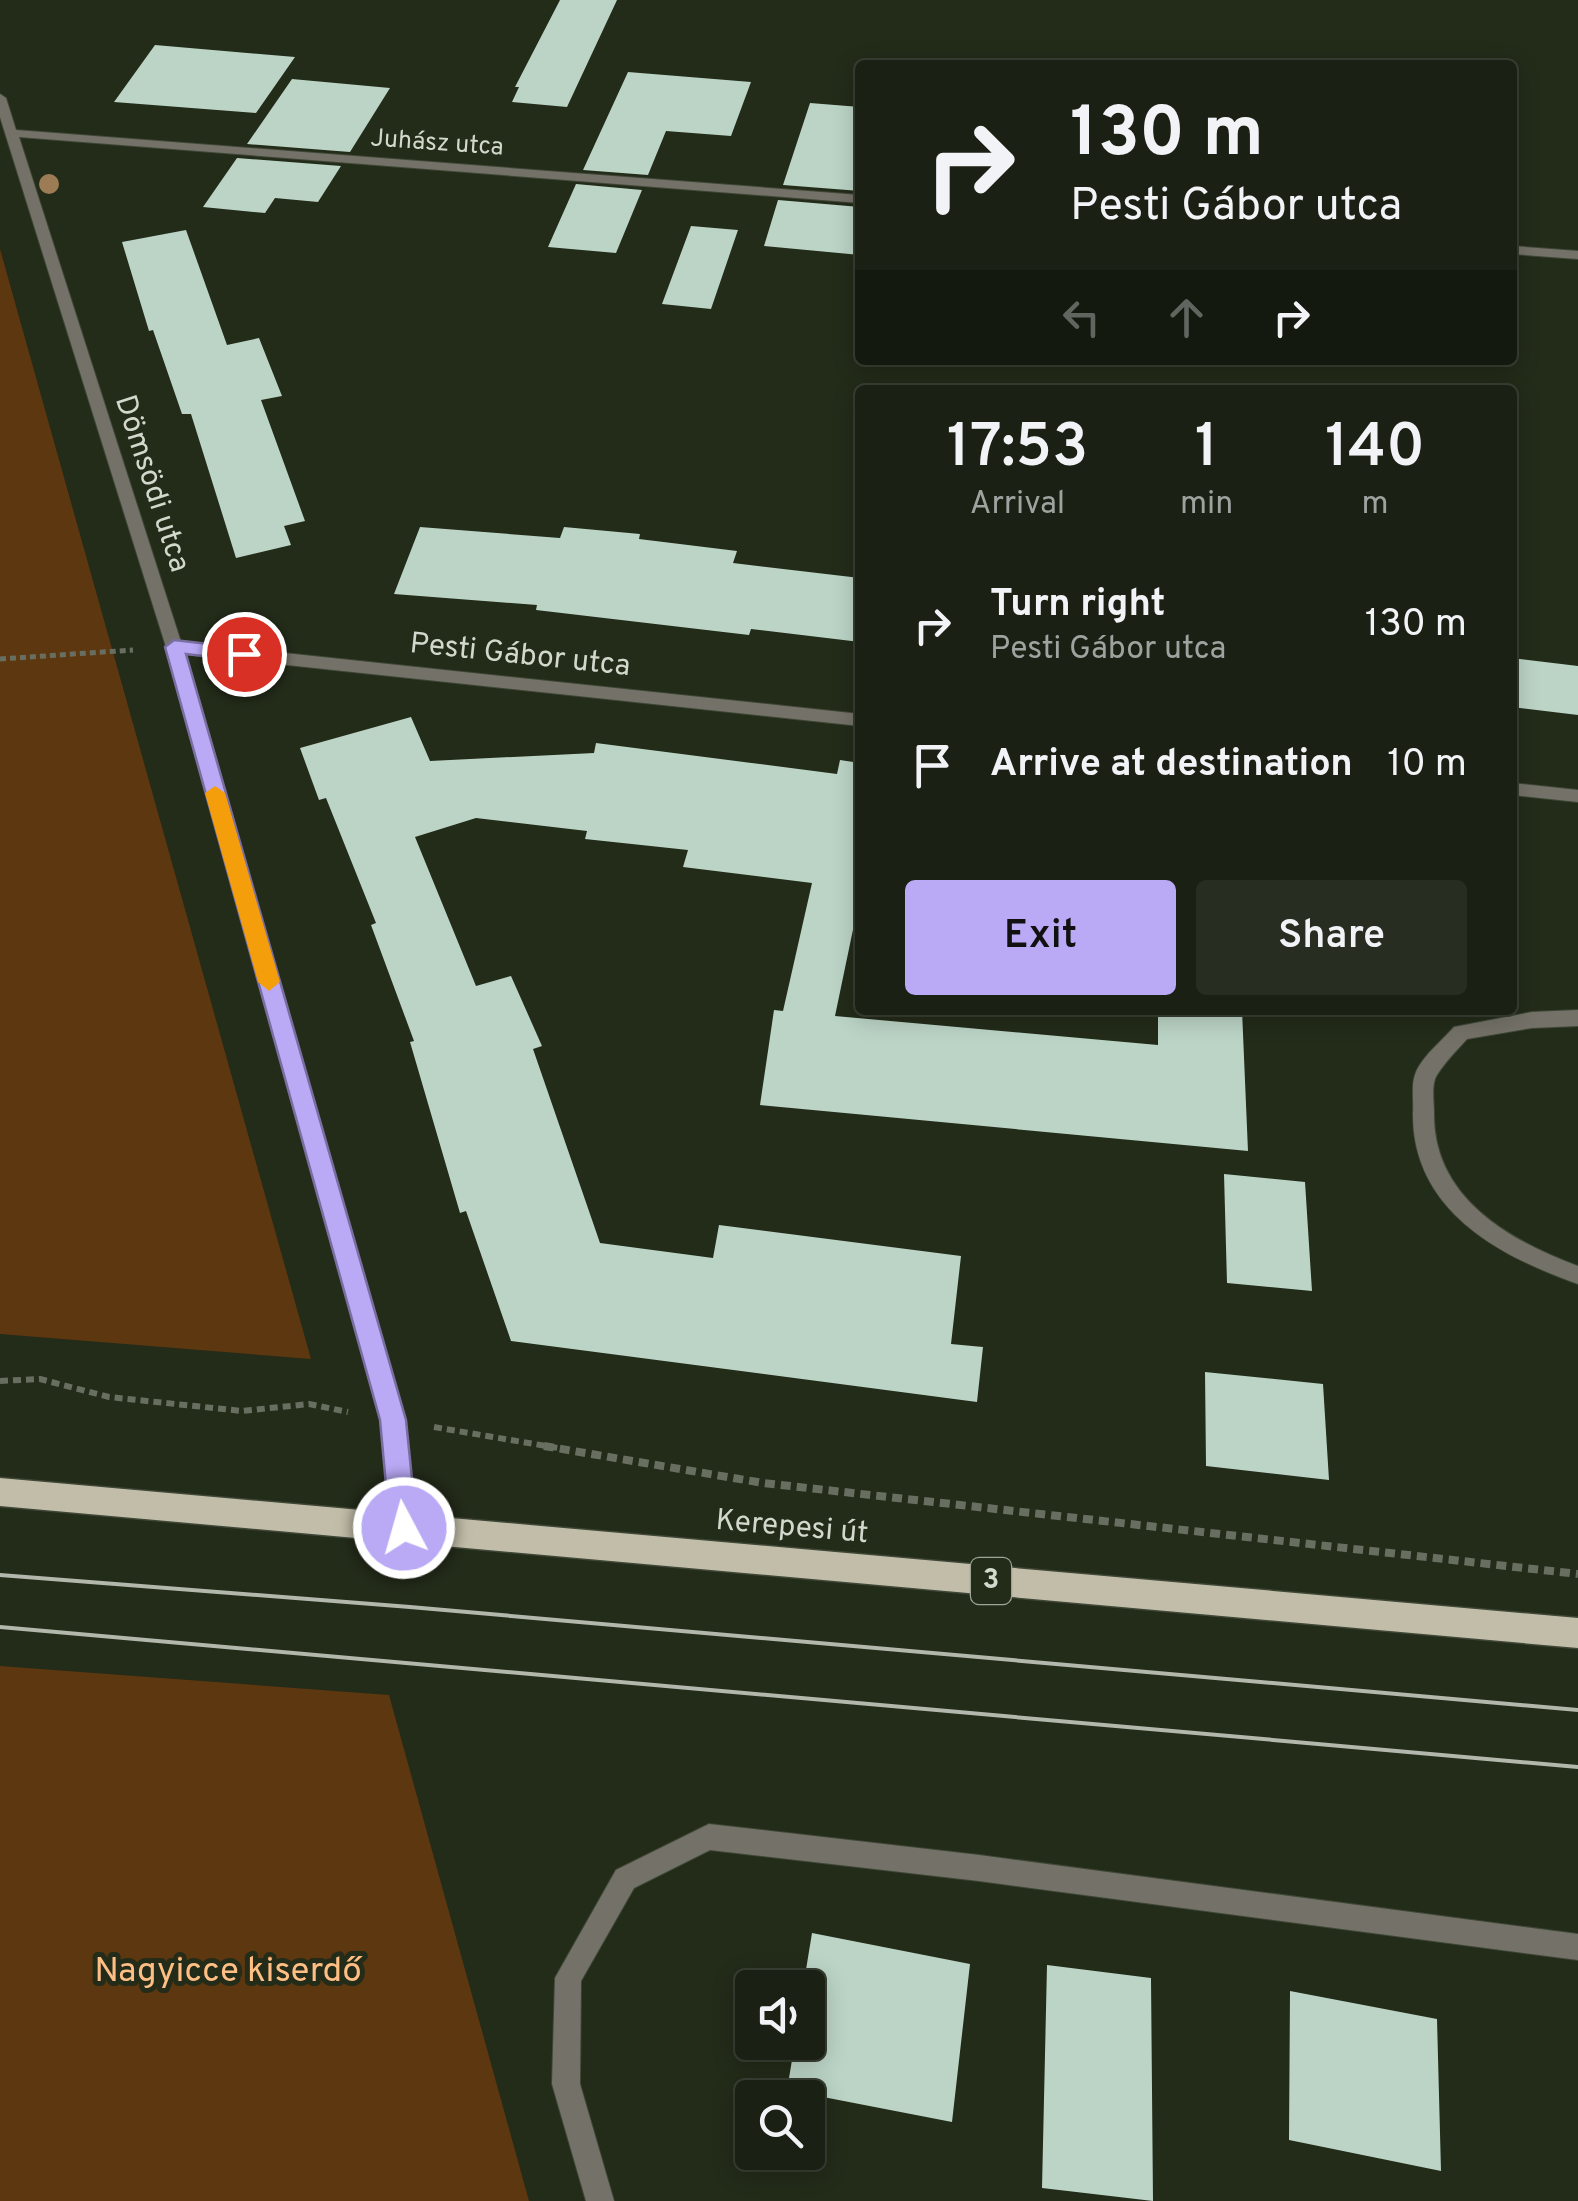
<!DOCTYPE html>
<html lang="en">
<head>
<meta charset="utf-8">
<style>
	:root { --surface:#1a2013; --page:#272d21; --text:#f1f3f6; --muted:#9fa3a0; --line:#383e33; --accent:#baaaf6 }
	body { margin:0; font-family:Overpass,sans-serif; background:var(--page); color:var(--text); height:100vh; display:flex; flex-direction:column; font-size:38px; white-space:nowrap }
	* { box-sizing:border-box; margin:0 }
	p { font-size:32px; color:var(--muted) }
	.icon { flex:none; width:55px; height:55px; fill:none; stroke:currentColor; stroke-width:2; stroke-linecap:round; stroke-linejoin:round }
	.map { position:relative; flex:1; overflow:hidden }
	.side { position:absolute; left:855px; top:385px; width:662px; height:630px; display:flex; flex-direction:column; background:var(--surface); border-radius:10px; box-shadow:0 5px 25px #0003,0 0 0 2px var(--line) }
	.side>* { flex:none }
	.banner { position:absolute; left:855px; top:60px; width:662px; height:305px; border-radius:10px; box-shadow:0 5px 25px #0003,0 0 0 2px var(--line); background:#1a2013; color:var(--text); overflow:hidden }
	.fabs { position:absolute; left:735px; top:1970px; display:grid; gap:20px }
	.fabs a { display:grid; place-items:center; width:90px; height:90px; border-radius:10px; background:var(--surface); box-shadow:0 5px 25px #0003,0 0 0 2px var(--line); font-size:50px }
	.pin { position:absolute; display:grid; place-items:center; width:85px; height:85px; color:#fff; margin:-42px; border:5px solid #fff; border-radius:50%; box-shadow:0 2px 10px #0007 }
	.me { position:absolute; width:110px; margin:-55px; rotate:354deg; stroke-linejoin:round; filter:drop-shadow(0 0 8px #0008) }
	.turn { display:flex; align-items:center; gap:35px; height:210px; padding:0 50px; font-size:45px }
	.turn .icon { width:130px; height:130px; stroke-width:2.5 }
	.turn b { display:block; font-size:70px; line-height:85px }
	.lanes { display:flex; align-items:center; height:95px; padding:0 50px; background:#0003; justify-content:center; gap:50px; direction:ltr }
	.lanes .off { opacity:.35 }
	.eta { display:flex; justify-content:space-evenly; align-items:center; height:170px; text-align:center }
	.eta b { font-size:60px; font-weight:600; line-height:70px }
	.cta { display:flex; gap:20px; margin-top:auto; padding:20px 50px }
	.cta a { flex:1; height:115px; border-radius:10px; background:var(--accent); color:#111; font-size:40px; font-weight:600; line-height:115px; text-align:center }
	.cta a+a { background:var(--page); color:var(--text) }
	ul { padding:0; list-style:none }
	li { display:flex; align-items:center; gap:30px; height:140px; padding:0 50px }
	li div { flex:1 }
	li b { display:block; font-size:38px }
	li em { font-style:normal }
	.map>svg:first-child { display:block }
	.green { fill:#5c3710 }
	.building { fill:#bbd4c6 }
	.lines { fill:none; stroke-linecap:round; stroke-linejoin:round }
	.service-casing { stroke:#3f4736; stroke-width:2 }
	.minor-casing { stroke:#3f4736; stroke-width:2 }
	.primary-casing { stroke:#3f4736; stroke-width:3 }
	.path-far2 { stroke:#686f60; stroke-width:5; stroke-dasharray:6 4; stroke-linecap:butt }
	.path-far1 { stroke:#686f60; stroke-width:6; stroke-dasharray:8 5; stroke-linecap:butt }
	.path { stroke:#686f60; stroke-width:8; stroke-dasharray:10 6; stroke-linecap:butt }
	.service { fill:#747268; fill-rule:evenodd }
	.minor { fill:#747268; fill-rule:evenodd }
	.primary { fill:#c2bda9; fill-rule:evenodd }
	.tram { stroke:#b2b8ab; stroke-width:4 }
	.tree { fill:#9c7c54 }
	.route { fill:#baaaf6; stroke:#796ea0; stroke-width:2.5 }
	.slow { fill:#f59e0b }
	.labels { text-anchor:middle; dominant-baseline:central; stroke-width:10; stroke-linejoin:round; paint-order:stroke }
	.far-street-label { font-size:25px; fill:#d2d8cc; stroke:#232b19 }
	.shield { fill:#232b19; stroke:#9ea496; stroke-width:2.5 }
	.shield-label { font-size:28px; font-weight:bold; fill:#d2d8cc }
	.street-label { font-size:30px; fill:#d2d8cc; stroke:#232b19 }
	.near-park-label { font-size:35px; fill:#ffbe84; stroke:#232b19 }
</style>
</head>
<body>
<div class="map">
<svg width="1578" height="2201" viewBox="0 0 1578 2201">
	<rect width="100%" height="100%" fill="#232b19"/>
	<path class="green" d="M0,249L311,1359L0,1334Z
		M0,1666L389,1695L529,2201H0Z"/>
	<path class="building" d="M560,0H617L567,107L512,102L519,87H515Z
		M155,45L295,57L256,113L114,102Z
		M628,72L751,82L731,136L666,131L648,175L583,170Z
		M292,79L390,88L350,152L247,144Z
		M810,103L860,107V191L783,185Z
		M237,158L341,166L318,202L275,198L265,213L203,207Z
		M576,184L642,190L616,253L548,247Z
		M778,200L860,207V255L764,246Z
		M691,226L738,230L711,309L662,304Z
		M186,230L227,345L259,338L282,396L261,400L305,521L284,526L291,545L236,558L191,414H182L153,330L149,331L122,242Z
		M420,527L560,538L564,527L640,534L639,539L737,551L733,563L860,578V642L751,629L749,635L536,610L537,605L394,594Z
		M1512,658L1578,666V715L1512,707Z
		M411,717L430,761L594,753L596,743L837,774L840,760L860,763V896L835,1016L1158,1045V1010H1242L1248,1151L760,1105L774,1010L783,1011L812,883L683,867L688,850L585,839L587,831L476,818L415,837L476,986L511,976L542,1046L533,1049L600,1243L713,1258L719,1225L961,1256L951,1344L983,1347L977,1402L511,1341L466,1211L460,1213L410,1042L414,1041L371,925L376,923L326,798L319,800L300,748Z
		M1224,1174L1305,1182L1312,1291L1227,1283Z
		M1205,1372L1323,1384L1329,1480L1206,1466Z
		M812,1933L970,1964L952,2122L787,2090L795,2042H808V1988H803Z
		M1047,1965L1151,1978L1153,2201L1042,2188Z
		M1290,1991L1437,2019L1441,2171L1289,2140Z"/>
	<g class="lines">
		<defs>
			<path id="service" d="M1578,1010V1026L1532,1028L1467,1039C1457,1050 1445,1062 1437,1075C1431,1084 1434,1102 1434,1113C1433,1197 1508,1240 1578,1266V1284C1499,1256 1412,1210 1413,1113C1414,1102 1411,1085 1415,1075C1420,1058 1443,1040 1454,1027L1532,1012Z"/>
			<path id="minor" d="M0,94L6,98L16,130L860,195V203L19,137L181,642L860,714V726L184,654L404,1420L416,1528L412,1536L404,1539L396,1536L392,1528L382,1420L166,647L0,117Z
				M1512,246L1578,251V259L1512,254Z
				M1512,783L1578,790V802L1512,795Z
				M709,1824L979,1855L1578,1934V1960L979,1881L710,1850L634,1888L581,1981L580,2084L614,2201H586L552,2084L555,1978L616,1870Z"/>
			<path id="primary" d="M0,1478L1578,1618V1648L0,1506Z"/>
		</defs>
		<use href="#service" class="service-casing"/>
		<use href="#minor" class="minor-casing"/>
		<use href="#primary" class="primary-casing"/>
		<path class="path-far2" d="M0,659L133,650"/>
		<path class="path-far1" d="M0,1381L40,1379L109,1397L242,1411L309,1404L348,1412
			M434,1427L558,1448"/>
		<path class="path" d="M544,1446L763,1483L1578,1574"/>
		<use href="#service" class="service"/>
		<use href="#minor" class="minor"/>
		<use href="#primary" class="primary"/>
		<path class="tram" d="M0,1575L410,1607L1578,1710
			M0,1627L1578,1767"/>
	</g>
	<circle class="tree" cx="49" cy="184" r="10"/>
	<path class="route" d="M174,640L244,648L254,654L244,661L186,654L406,1420L417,1528L413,1537L404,1540L394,1537L390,1528L380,1420L165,647Z"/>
	<path class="slow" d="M215,786L225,793L280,982L269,991L258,982L205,793Z"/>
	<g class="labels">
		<g class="far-street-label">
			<text transform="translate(437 144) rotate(4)">Juhász utca</text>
		</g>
		<rect class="shield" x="971" y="1558" width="40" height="46" rx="8"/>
		<g class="shield-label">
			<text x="991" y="1581">3</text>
		</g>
		<g class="street-label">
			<text transform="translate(151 484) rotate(72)">Dömsödi utca</text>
			<text transform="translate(520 656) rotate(6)">Pesti Gábor utca</text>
			<text transform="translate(792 1528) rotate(5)">Kerepesi út</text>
		</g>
		<g class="near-park-label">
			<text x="228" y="1972">Nagyicce kiserdő</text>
		</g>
	</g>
</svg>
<div class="fabs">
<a><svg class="icon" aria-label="sound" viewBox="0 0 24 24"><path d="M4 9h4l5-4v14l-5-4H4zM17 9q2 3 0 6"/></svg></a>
<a><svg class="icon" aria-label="search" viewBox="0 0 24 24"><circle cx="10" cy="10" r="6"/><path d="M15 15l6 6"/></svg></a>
</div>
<div class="pin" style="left:244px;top:654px;background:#d93025"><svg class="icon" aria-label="arrive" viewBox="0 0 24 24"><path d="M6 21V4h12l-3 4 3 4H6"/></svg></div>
<svg class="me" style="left:404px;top:1528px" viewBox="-20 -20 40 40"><circle r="17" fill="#baaaf6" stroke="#fff" stroke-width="3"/><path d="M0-11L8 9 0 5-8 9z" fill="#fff"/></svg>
<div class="banner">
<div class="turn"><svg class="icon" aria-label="right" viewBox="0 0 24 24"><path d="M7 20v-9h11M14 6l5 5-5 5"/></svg><div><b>130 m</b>Pesti Gábor utca</div></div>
<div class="lanes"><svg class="icon off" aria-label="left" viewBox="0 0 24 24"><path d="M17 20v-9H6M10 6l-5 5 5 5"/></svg><svg class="icon off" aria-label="ahead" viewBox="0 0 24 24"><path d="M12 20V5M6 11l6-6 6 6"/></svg><svg class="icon" aria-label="right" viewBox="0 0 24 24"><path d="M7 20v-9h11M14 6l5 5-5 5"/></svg></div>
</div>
<section class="side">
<div class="eta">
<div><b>17:53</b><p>Arrival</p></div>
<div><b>1</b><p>min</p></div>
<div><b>140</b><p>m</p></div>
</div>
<ul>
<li><svg class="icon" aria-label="right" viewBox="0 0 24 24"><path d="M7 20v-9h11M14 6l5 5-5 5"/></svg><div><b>Turn right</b><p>Pesti Gábor utca</p></div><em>130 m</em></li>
<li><svg class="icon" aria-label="arrive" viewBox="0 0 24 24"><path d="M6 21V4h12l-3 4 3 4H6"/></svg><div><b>Arrive at destination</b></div><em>10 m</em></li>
</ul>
<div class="cta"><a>Exit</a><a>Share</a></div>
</section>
</div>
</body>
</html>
